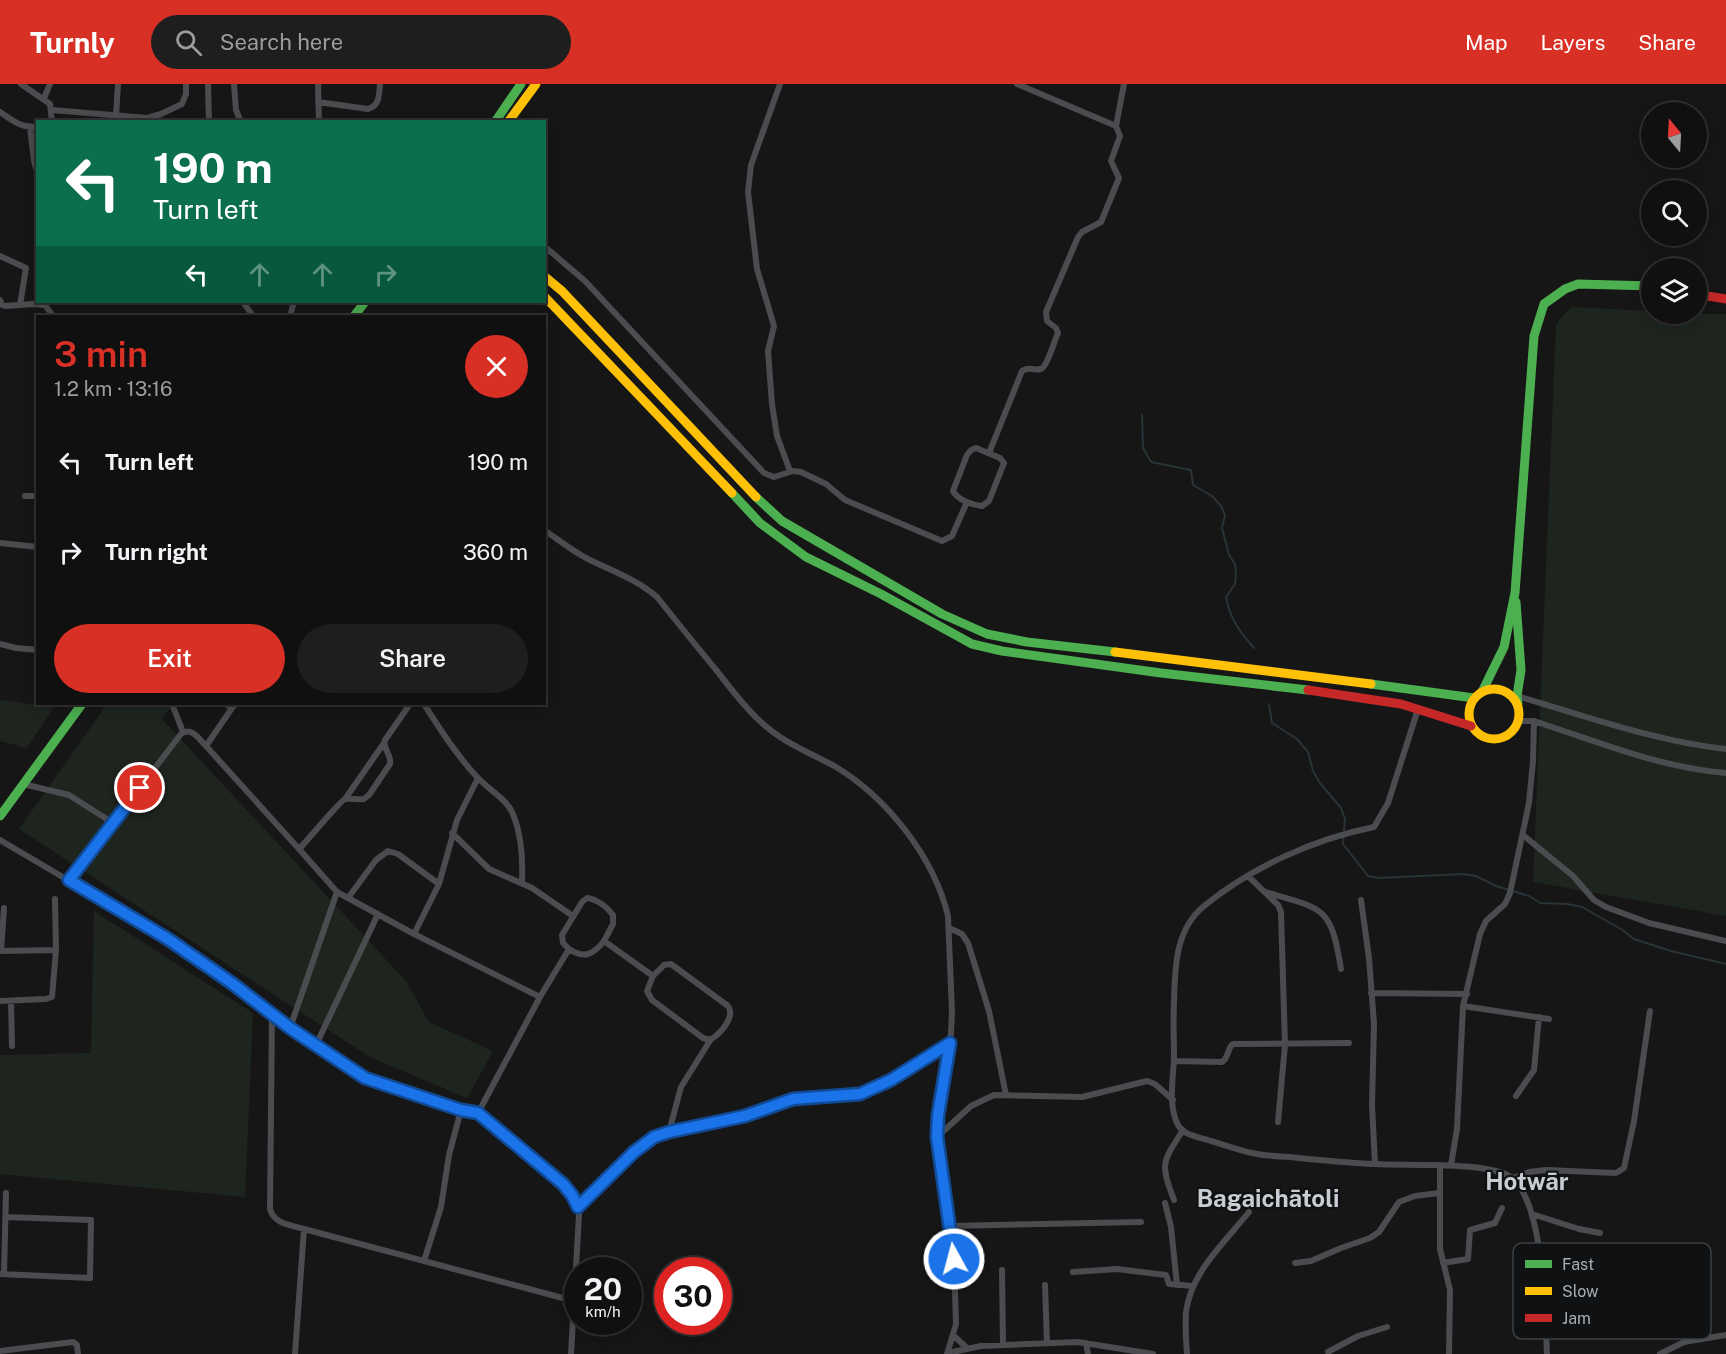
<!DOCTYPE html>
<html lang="en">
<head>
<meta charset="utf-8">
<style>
	:root { --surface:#101010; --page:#1e1e1e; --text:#f1f3f6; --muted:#9c9d9f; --line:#303030; --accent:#d93025 }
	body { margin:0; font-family:"Public Sans",sans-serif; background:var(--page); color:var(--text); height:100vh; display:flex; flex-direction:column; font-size:22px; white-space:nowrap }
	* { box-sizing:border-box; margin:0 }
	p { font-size:20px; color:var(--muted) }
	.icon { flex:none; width:33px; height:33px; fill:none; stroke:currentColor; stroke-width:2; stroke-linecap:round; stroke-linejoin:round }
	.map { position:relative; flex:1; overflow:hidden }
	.panel { position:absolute; left:36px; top:231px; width:510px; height:390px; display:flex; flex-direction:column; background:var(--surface); border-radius:0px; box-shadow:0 3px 15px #0003,0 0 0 2px var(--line) }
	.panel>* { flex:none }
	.hud { position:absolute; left:36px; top:36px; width:510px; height:183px; border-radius:0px; box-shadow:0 3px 15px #0003,0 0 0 2px var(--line); background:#0b6e4f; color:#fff; overflow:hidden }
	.needle { width:39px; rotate:342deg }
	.tools { position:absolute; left:1641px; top:18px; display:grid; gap:12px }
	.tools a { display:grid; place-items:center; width:66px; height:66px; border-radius:50%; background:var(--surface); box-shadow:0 3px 15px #0003,0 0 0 2px var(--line); font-size:30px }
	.speed { position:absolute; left:564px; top:1173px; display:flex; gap:12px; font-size:30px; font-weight:700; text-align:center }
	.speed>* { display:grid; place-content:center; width:78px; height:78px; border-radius:50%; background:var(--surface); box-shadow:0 3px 15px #0003,0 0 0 2px var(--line); line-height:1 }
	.speed small { font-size:15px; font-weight:400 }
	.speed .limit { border:9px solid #d22; background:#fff; color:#111 }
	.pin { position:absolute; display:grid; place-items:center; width:51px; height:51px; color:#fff; margin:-26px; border:3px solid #fff; border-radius:50%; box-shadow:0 2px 6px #0007 }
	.me { position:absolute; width:66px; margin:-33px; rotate:353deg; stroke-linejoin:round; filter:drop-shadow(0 0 4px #0008) }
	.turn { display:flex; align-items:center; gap:21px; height:126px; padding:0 18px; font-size:27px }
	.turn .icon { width:78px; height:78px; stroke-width:2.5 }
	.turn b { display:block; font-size:42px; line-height:51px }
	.lanes { display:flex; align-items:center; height:57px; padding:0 18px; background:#0003; justify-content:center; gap:30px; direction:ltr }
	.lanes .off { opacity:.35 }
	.round { display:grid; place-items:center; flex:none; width:63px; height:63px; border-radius:32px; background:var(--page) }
	.headline { display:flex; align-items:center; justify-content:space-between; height:102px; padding:0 18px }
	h1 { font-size:36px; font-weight:600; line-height:45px; color:var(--accent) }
	.primary-button { display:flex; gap:12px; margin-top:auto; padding:12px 18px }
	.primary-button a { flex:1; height:69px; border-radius:36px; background:var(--accent); color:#fff; font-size:24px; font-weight:600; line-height:69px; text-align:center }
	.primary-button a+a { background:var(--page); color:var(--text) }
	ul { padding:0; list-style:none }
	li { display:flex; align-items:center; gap:18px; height:90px; padding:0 18px }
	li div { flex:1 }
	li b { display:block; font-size:22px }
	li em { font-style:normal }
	header { display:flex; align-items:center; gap:36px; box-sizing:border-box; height:84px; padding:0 30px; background:var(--accent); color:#fff }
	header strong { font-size:28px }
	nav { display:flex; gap:33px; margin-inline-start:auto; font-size:21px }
	.search { width:420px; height:54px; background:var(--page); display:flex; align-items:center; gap:15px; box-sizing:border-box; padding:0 21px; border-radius:33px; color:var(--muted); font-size:22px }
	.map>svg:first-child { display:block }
	.green { fill:#1e251f }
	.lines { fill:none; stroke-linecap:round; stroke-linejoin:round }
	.stream { stroke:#293338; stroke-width:2 }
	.street { stroke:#4a4c4f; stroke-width:6 }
	.fast { stroke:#4caf50; stroke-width:9 }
	.slow { stroke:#ffc107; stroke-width:9 }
	.jam { stroke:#c62828; stroke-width:9 }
	.route-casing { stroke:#114b97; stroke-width:15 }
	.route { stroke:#1a73e8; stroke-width:10 }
	.labels { text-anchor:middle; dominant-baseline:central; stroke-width:4.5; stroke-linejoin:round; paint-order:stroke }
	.district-label { font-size:24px; font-weight:bold; fill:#c8ccd3; stroke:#101112 }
	.key { fill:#101112; stroke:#3d4044; stroke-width:1.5 }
	.key-label { font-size:16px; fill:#a7aeb7 }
</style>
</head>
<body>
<header>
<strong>Turnly</strong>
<div class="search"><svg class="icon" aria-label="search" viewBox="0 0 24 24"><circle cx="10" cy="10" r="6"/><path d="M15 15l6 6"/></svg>Search here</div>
<nav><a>Map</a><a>Layers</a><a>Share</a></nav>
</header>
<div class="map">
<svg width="1726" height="1270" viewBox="0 0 1726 1270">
	<rect width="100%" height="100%" fill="#161616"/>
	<path class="green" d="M1571,223L1651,227L1652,230H1726V832L1533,798L1556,240Z
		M0,616L54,623L27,664L0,657Z
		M107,620H173L162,635L406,897L429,938L493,967L467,1014L370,973L19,745Z
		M94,827L253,929L245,1113L0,1090V971L91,969Z"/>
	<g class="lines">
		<path class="stream" d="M1142,331L1143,364L1151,378L1191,386L1193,401L1212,412L1221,422L1225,431L1222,444L1229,471L1235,480L1236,490L1235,500L1226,513C1230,535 1240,548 1254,564
			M1269,620L1272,639L1297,655L1308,668L1313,687L1320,699L1341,724L1345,735L1343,760L1368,792L1379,794L1463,790L1476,792L1496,802L1529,812L1540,819L1567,820L1582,823L1621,845L1634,855L1671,867L1726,880"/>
		<path class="street" d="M21,0L50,20L52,38
			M208,0L209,38
			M234,0L236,26L241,38
			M318,0L319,38
			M780,0L751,81L748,108L757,185L774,242L768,267L772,320L777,352L790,387
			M44,14L50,0
			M318,18L368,25C380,22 379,10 380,0
			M52,26L147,34L161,30L182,20L186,10V0
			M0,28C13,37 21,44 38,43
			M116,32L118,0
			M1116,42L1124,0
			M30,43L34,77L38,90
			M544,162L585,197L764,389L774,393L793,387L801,388L826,400L845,416L942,457L952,452L967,418
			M0,172L26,184L20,221
			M0,216L2,221L5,222L33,220L45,221L53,232
			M243,218L253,232
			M290,232L294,218
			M976,364L1000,374L1004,379L989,417L982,422C972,421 958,416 953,407L967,371L971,366Z
			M989,369L1022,287C1029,282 1033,287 1041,285C1047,283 1055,255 1058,249L1056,244L1047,237L1046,228L1078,153L1082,148L1101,138L1119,94L1111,77L1120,52L1116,42L1017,0
			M25,412H38
			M544,446C559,456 572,467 588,475C612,487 636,495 657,513C677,538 697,563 717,587C731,605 745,624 762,639C783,659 811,669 836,683C887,714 934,773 948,832L952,928L951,949L938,1031L937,1053L954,1175L956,1240L947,1270
			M0,459L38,463
			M0,560L16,564L38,566
			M1517,612C1586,632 1654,657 1726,665
			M172,620L183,648
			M226,620L232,624L236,620
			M424,620C440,645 457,672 478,694C489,706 507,715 513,730C522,752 523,776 522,798
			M232,624L206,662L299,765
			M1418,625L1388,719L1374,743C1314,755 1252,783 1204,822C1175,846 1175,883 1174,918C1173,937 1174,956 1174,975C1173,995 1168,1022 1178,1041C1184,1052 1200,1053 1211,1057C1225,1061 1238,1066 1252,1069C1264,1072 1277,1072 1290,1073C1318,1076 1346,1079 1375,1080C1404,1082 1489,1077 1511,1093C1544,1118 1545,1229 1547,1270
			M1518,637H1534C1599,658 1657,683 1726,689
			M23,700L69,711L113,739
			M345,715L384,659
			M452,749L489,785L532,804L573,832
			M1523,751L1573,792L1594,816L1606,823L1649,839L1726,857
			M0,756L168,855L233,900L290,944L365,994L461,1026L478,1029L563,1100L576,1117L579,1131L571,1270
			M1248,792L1278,821L1281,828L1285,961L1278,1038
			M69,796L181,650C191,642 199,655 206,662
			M337,808L414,850L540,913
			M1265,808C1324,825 1331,822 1341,885
			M348,814L376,776L388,767L398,770L439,800
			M1361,816L1369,874L1374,940L1372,1021L1375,1080
			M949,844L962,850L968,859L989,927L1006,1011
			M414,850L439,800L457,736L478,694
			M569,865L563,859L562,851L582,818L587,814C597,815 607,823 613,831V840L604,857
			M0,867L56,866
			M1,867L4,824
			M1371,909L1467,910
			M0,917L46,915L52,913L56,866L55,815
			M11,917L12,962
			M1463,922L1549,935
			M272,930L270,1125C274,1140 290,1141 304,1145L295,1270
			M290,944L337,808L299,765C306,758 341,716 345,715C351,714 358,716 364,715L369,711L390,680C392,670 382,665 385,656L410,620
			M316,961L378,830
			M1174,977L1222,978C1229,974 1227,964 1233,960L1349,959
			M1516,1012L1534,986L1539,933
			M478,1029L540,913L569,865C584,875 593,871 604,857L653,892L647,907L652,916L703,954L710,956C720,950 736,933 728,922L671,880L664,881L653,892
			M669,1048L681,1003L711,955
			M937,1053L971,1022L994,1011L1082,1013L1147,997L1155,1000L1173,1016
			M1440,1081V1165L1450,1206L1449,1270
			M1451,1081L1457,1045L1463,922L1480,850L1486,837L1505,820L1510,809L1529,719L1533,677L1534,637
			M1513,1094L1529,1088L1546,1086L1616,1089L1624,1084L1634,1037L1650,927
			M1174,1116C1160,1079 1162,1079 1183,1046
			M1165,1119L1171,1143L1177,1201
			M578,1123L634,1068L654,1053L669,1048L745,1032L793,1015L860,1010L891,997L950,959
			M1532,1130L1579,1145L1600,1149
			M950,1142L1141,1138
			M304,1145L574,1217
			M424,1177L441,1123L449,1071L461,1026
			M1295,1179L1311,1177L1341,1164L1370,1154L1379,1148L1399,1118L1415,1112L1439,1109
			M1443,1179L1468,1175L1470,1146L1495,1139L1502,1124
			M1002,1186L1003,1261
			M1073,1188L1117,1185L1166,1191L1169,1200L1193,1202
			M0,1190L90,1194L91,1136L5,1133
			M4,1190L6,1109
			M1045,1201L1047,1259
			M954,1252L967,1264
			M1086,1259L1088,1270
			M0,1267L73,1258L77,1261L78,1270
			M1328,1268L1358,1252L1387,1243
			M948,1269L981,1262L1078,1258L1153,1270
			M1187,1270C1186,1256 1185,1242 1186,1228C1191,1188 1225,1158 1249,1128
			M1660,1270L1684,1258L1726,1251"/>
		<path class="fast" d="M495,38L521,0
			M354,232L365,218
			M732,409L760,439L806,473L881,510L972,560L1002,567L1161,589L1308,606
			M756,413L782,437L942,530L987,550L1027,558L1115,568
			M1516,518L1521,586L1517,612L1518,620
			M1371,600L1474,614
			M1482,608L1504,563L1515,509L1534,252L1544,220L1565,205L1578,200L1652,202
			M0,732L82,620"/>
		<path class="slow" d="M508,38L536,0
			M544,192L562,207L756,413
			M544,212L732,409
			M1115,568L1371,600
			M1469 630a25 25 0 1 1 50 0a25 25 0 1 1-50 0Z"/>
		<path class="jam" d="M1696,210L1726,215
			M1308,606L1401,620L1471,642"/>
	</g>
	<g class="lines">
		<defs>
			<path id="route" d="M140,704L69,796L168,855L233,900L290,944L365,994L461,1026L478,1029L563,1100L572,1111L578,1123L634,1068L654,1053L669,1048L745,1032L793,1015L860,1010L891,996L950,959L938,1031L937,1053L954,1175"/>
		</defs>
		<use href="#route" class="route-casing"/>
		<use href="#route" class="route"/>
	</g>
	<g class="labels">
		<g class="district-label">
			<text x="1527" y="1097">Hotwār</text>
			<text x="1268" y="1114">Bagaichātoli</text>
		</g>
	</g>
	<rect x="1513" y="1159" width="198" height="96" rx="9" class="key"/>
	<rect x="1525" y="1176" width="27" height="8" fill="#4caf50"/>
	<rect x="1525" y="1203" width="27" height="8" fill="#ffc107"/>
	<rect x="1525" y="1230" width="27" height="8" fill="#c62828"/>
	<g class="key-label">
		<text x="1562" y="1186">Fast</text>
		<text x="1562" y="1213">Slow</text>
		<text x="1562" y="1240">Jam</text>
	</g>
</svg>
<div class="tools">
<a><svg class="needle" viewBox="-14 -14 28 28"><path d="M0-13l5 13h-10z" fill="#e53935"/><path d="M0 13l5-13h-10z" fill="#9c9d9f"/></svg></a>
<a><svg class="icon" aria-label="search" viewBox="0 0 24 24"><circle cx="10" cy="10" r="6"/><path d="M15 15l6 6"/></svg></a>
<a><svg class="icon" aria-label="layers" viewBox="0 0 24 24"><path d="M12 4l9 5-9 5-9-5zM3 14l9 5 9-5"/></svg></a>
</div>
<div class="speed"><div>20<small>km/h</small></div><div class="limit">30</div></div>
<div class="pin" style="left:140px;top:704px;background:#d93025"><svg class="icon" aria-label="arrive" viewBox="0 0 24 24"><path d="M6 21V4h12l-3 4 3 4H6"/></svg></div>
<svg class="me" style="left:954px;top:1175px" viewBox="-20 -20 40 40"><circle r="17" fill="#1a73e8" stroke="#fff" stroke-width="3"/><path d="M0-11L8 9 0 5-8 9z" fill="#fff"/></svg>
<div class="hud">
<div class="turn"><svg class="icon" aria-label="left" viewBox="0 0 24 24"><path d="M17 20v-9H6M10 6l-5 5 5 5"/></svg><div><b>190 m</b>Turn left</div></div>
<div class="lanes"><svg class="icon" aria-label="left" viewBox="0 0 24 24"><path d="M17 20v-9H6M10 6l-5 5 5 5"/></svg><svg class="icon off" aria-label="ahead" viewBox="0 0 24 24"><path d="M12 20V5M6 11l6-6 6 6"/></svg><svg class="icon off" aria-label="ahead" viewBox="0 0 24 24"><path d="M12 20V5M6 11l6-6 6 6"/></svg><svg class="icon off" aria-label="right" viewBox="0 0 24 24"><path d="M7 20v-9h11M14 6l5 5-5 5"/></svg></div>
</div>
<section class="panel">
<div class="headline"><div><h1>3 min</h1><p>1.2 km · 13:16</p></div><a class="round" style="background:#d93025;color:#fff"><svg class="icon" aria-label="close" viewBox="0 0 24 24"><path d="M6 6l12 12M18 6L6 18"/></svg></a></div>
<ul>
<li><svg class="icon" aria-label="left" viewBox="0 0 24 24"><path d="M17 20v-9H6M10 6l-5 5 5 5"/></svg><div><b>Turn left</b></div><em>190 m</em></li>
<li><svg class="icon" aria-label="right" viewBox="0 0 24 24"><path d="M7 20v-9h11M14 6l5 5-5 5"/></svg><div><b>Turn right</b></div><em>360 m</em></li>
</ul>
<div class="primary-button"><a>Exit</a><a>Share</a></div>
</section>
</div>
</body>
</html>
